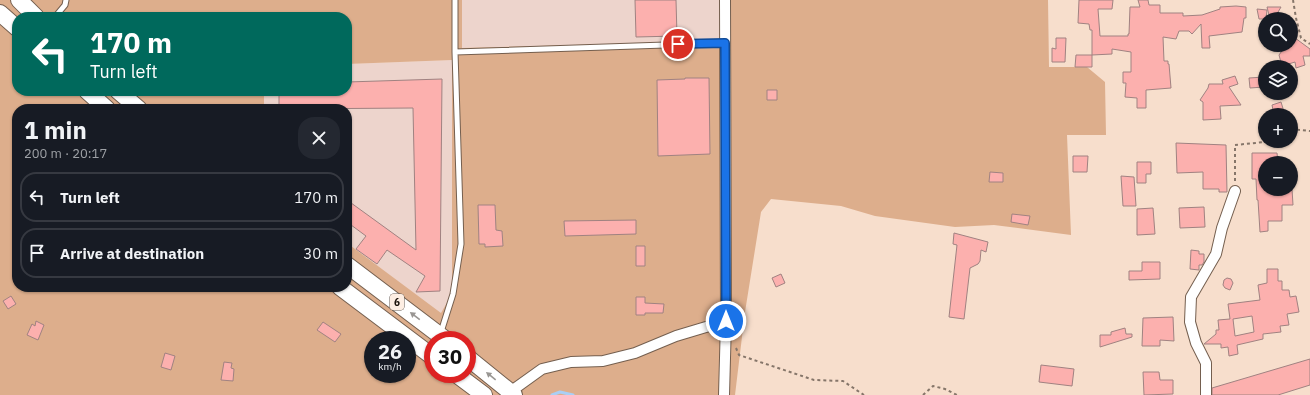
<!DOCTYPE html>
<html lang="en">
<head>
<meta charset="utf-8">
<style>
	:root { --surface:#171b24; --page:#242831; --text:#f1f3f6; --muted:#9ea1a6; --line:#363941 }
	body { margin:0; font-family:"IBM Plex Sans",sans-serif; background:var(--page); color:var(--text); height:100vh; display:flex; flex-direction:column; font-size:15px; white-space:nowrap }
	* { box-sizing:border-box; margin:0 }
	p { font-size:13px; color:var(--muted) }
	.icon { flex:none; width:22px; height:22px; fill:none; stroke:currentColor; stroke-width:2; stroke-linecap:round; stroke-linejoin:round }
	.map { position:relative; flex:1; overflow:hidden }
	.panel { position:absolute; left:12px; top:104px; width:340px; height:188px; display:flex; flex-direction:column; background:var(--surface); border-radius:16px; box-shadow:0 1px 3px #0004 }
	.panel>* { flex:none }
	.hud { position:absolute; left:12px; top:12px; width:340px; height:84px; border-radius:16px; box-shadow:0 1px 3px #0004; background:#00695c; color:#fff; overflow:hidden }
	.fabs { position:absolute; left:1258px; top:12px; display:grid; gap:8px }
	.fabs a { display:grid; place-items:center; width:40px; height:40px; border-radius:50%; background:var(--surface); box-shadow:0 1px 3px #0004; font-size:20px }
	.speed { position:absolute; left:364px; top:331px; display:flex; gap:8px; font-size:20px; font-weight:700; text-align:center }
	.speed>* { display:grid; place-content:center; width:52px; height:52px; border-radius:50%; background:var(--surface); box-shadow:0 1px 3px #0004; line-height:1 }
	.speed small { font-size:10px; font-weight:400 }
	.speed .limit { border:6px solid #d22; background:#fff; color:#111 }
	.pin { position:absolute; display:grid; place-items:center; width:34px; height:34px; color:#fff; margin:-17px; border:2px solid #fff; border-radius:50%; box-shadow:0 1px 4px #0007 }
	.me { position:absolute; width:44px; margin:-22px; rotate:0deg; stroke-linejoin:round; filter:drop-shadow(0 0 3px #0008) }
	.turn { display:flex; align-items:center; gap:14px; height:84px; padding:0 12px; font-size:18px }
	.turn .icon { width:52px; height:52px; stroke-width:2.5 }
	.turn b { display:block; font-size:28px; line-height:34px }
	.round { display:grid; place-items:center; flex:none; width:42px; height:42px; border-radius:16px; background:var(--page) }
	.overview { display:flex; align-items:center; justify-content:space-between; height:68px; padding:0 12px }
	h1 { font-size:24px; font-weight:800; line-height:30px }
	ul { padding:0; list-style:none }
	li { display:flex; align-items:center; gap:12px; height:50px; margin:0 8px 6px; padding:0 4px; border:2px solid var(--line); border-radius:16px }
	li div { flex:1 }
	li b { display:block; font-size:15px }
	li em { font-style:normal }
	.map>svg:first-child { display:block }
	.industrial { fill:#edd4cc }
	.green { fill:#ddae8c; fill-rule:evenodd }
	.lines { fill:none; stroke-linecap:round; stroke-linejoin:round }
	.stream { stroke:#aacff5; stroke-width:3 }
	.building { fill:#fcb0ae; stroke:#a08281; fill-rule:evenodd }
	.service-casing { stroke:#745f4f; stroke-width:7 }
	.minor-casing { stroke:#745f4f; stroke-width:12 }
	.trunk-casing { stroke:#745f4f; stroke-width:18 }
	.path { stroke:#857569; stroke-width:2; stroke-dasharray:3 3; stroke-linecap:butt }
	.service { stroke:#fff; stroke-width:5 }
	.minor { stroke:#fff; stroke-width:10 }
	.trunk { stroke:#fff; stroke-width:16 }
	.oneway { fill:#999693 }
	.route-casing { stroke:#114b97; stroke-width:10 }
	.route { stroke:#1a73e8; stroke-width:7 }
	.labels { text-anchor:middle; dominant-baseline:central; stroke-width:3.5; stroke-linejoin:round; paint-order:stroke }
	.shield { fill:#fdeee3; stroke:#60564e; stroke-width:1 }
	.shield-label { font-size:10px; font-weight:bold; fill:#1d150e }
</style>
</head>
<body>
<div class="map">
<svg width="1310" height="395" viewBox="0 0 1310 395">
	<rect width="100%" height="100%" fill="#f7decc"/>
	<path class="industrial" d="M462,0H720L721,41L462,48Z
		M452,60V294L441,314L347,243V109H264V91H347V64Z"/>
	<path class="green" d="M0,0H462V48L721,41L720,0H1048L1049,67H1087L1105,82L1106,135H1067L1071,235L994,225L955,227L875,216L841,206L771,199L761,212L745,312L735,395H0ZM17,17H347V64L452,60V294L441,313L347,243V287H17V109H264V91H17ZM373,340H407V374H373ZM433,340H467V374H433Z"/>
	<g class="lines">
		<path class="stream" d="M552,395L560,392L573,395"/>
	</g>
	<path class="building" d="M635,0H676L677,36L636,37Z
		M1079,0H1113L1112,9H1098L1100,36H1128V34H1129L1130,7H1140L1138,0H1148L1149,5H1160V13H1183V16L1202,15L1220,9V7L1236,6L1246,7V18H1244L1242,32L1209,36L1210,48H1202L1201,24L1192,34L1189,31H1179L1176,39L1163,37L1164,61H1168V64H1169L1171,88L1146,90V108H1137V98L1125,97L1126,83H1123V72H1131V52L1112,49V54L1092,55V30H1090L1089,24L1078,23Z
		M1267,7H1281L1274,19H1270Z
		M1257,9L1267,10L1266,19H1259Z
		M1291,35L1310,49V56H1303L1305,65L1296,68L1295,62L1282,66L1279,55L1286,45H1291Z
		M1056,38H1066L1065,62H1052V48L1056,49Z
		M1076,55H1092V67H1075Z
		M1235,76L1238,84L1229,87L1241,105L1220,106L1221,119L1203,120V102L1200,100L1208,88L1209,84H1223L1222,80Z
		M1264,77V87L1250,88L1249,78Z
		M685,78H709L710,154L658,156L657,80L685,79Z
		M442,79L440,291L416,292L425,276L387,250L377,264L356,249L366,236L347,222V200L416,250L413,108L279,109V91H347V82Z
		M767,90H777V100H767Z
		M1281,102L1285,115H1274L1272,105Z
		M1176,143L1226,145L1227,192H1219V189H1203V172L1177,173Z
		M1252,153H1277L1278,163H1265V189H1292L1293,205H1282V221H1268V231L1260,232L1258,200H1257L1256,179H1252Z
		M1073,156H1088L1087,172H1073Z
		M1137,162H1151V174H1146V183H1137Z
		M990,172L1003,173V182H989Z
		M1121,176L1134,177L1136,206H1123Z
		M478,205H495L496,230L502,231L503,246L485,247V244H479Z
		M1204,207L1205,227L1180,228L1179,208Z
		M1153,208L1155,234L1137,235V209Z
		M1012,214L1030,216L1028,225L1011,222Z
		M636,220V234L565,236L564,221Z
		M954,233L988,242L986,252L981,250L980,261L978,264L970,268L964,319L949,317L957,245L953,244Z
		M636,246H645V266H636Z
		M1191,250L1199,251V254H1204V262L1202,265H1199V270L1190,269Z
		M1142,262H1160V279L1129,280V271H1142Z
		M1267,269H1278V281H1282V290H1289L1290,297L1296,296L1299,312L1287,314L1289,325L1280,326L1281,332L1263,334V339L1237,345L1238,354L1229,356L1228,347L1221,348V344H1204L1216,334V330H1219L1218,320L1230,319L1228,304L1260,300L1258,285L1267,283ZM1252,316L1254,332L1235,336L1233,319Z
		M781,274L785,283L776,287L772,278Z
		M1227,278L1231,279L1233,283L1230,290L1225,288L1223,285L1224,280Z
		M11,296L16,304L8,309L3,301Z
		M636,297H645V303L664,304L663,313H645V315H636Z
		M1173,317L1174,341L1160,340V346H1142L1143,318Z
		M36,321L44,325L38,340L27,335L32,324L35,326Z
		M323,322L341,334L335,342L317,330Z
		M1125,328L1126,334H1132V337L1100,347V335H1111V332Z
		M165,353L175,356L171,370L161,367Z
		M1310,359V385L1278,395H1212V388Z
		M224,362L232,363L231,368L234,369L233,381L221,380Z
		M1041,365L1074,369L1072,386L1039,382Z
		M1143,372H1159L1160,380H1173V394L1144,395Z"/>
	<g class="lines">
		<defs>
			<path id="service" d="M55,17L65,5L66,0
				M455,52L725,43
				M441,332L453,294L461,244L455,52V0"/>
			<path id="minor" d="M510,392L542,369L571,362L603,361L635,353L676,336L726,321
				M724,395L726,321L725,0
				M1206,395V363L1196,343L1190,322L1191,297L1216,254L1222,228L1235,191"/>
			<path id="trunk" d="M19,0L36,17
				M0,13L17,28
				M87,91L107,109
				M118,91L139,109
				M347,265L446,340
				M340,287L433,357
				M467,357L514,395
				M456,374L484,395"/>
		</defs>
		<use href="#service" class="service-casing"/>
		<use href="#minor" class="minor-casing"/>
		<use href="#trunk" class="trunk-casing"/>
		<path class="path" d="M1293,0L1296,18L1301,38L1310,44
			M1291,129L1310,131
			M1235,181V145L1265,142L1267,141
			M736,348L739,355L814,380L843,381L864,395
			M923,395L933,386L945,389L957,395"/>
		<use href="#service" class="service"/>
		<use href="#minor" class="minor"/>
		<use href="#trunk" class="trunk"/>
	</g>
	<defs><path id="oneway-solid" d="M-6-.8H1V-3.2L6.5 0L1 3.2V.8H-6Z"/></defs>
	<g class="oneway">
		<use href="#oneway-solid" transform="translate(415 316) rotate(-143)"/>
		<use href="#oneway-solid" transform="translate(491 376) rotate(-141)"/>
	</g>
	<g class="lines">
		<defs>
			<path id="route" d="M678,44L725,43L726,321"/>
		</defs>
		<use href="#route" class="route-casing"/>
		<use href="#route" class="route"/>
	</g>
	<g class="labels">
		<rect class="shield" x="390" y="294" width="14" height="16" rx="3"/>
		<g class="shield-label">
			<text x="397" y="302">6</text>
		</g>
	</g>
</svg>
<div class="fabs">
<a><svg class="icon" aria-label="search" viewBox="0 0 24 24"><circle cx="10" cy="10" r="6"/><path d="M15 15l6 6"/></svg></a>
<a><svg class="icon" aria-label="layers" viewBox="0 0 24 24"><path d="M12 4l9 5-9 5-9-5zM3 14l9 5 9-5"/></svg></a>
<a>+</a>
<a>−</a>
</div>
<div class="speed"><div>26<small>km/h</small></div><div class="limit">30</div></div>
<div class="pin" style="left:678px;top:44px;background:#d93025"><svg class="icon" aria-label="arrive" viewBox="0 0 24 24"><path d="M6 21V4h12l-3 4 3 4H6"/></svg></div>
<svg class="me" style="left:726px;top:321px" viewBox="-20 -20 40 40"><circle r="17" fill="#1a73e8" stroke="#fff" stroke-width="3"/><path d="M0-11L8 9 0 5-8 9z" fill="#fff"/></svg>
<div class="hud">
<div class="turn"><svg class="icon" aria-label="left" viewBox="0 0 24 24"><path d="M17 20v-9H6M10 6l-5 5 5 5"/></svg><div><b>170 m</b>Turn left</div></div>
</div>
<section class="panel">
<div class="overview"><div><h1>1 min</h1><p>200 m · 20:17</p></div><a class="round"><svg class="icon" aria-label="close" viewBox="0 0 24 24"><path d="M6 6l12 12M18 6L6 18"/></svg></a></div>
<ul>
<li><svg class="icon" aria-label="left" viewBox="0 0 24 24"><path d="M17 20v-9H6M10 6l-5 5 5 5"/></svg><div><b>Turn left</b></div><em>170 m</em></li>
<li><svg class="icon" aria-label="arrive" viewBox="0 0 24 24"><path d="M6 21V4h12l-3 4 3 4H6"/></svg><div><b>Arrive at destination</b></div><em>30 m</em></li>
</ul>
</section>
</div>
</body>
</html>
